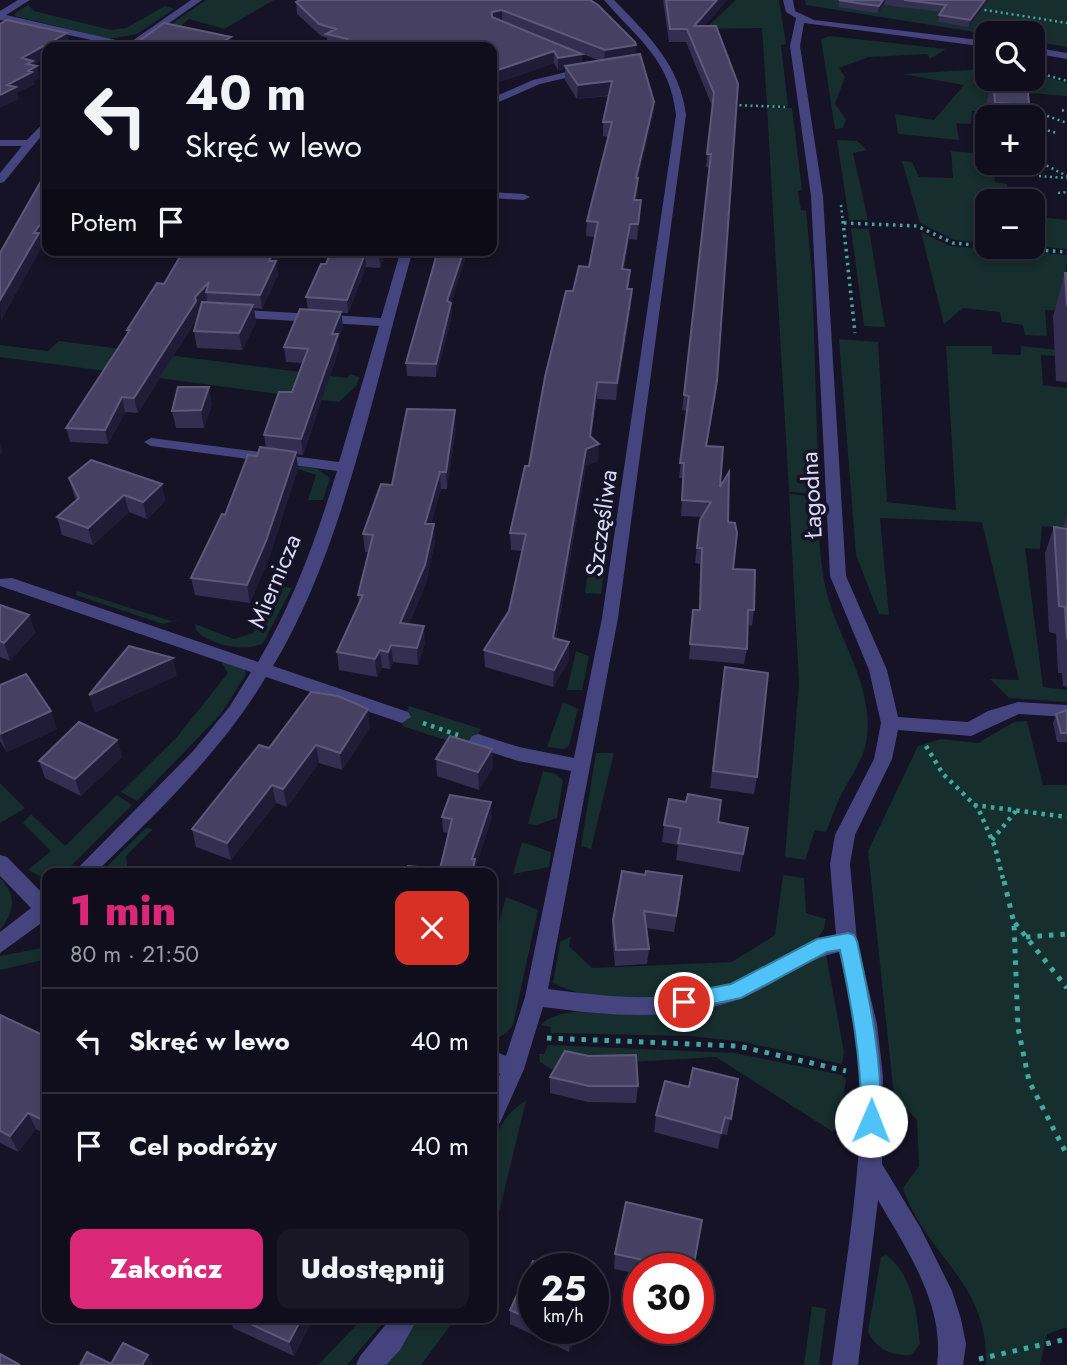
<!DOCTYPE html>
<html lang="pl">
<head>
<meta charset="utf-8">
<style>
	:root { --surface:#100e1c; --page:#191725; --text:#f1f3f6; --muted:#9c9ca3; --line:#302e3b; --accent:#db2777 }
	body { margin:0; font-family:Jost,sans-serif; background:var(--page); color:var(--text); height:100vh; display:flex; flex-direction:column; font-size:26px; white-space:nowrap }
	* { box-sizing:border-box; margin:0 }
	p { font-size:23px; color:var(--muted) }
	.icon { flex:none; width:38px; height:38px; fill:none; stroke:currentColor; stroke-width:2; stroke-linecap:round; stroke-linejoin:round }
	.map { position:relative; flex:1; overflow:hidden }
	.drawer { position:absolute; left:42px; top:868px; width:455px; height:455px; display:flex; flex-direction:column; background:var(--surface); border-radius:14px; box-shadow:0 4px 10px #0003,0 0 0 2px var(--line) }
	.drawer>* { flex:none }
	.guide { position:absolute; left:42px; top:42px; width:455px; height:214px; border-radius:14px; box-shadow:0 4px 10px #0003,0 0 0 2px var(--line); background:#100e1c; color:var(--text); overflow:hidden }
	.fabs { position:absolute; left:975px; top:21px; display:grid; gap:14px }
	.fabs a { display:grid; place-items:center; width:70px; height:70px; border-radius:14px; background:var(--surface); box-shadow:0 4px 10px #0003,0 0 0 2px var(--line); font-size:35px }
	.speed { position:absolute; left:518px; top:1253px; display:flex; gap:14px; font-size:35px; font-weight:700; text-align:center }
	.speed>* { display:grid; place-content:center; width:91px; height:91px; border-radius:50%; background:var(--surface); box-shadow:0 4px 10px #0003,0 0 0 2px var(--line); line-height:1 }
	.speed small { font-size:18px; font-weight:400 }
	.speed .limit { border:10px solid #d22; background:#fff; color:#111 }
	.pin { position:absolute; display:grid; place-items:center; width:60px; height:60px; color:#fff; margin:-30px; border:4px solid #fff; border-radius:50%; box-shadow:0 2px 7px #0007 }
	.me { position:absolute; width:77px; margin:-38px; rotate:1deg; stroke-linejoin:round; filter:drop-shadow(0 0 5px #0008) }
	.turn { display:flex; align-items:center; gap:24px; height:147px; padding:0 28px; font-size:32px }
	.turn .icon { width:91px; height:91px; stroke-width:2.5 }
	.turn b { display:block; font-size:49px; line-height:60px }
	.then { display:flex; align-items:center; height:66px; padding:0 28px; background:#0003; gap:14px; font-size:26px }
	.round { display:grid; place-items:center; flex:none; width:74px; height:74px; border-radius:14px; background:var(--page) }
	.headline { display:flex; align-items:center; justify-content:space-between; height:119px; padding:0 28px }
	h1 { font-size:42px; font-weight:800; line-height:52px; color:var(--accent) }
	.button { display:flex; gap:14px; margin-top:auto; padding:14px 28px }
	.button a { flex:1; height:80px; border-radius:14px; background:var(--accent); color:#fff; font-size:28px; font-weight:800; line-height:80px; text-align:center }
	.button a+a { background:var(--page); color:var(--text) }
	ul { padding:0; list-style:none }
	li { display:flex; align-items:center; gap:21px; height:105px; padding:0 28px; border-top:2px solid var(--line) }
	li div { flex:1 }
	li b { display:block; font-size:26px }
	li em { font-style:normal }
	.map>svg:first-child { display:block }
	.green { fill:#162e2d }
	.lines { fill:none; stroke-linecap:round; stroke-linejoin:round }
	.path-far3 { stroke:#40a9a0; stroke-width:2.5; stroke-dasharray:2 3.5; stroke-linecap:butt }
	.path-far2 { stroke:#40a9a0; stroke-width:3.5; stroke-dasharray:2.5 4.5; stroke-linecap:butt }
	.path-far1 { stroke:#40a9a0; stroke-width:4.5; stroke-dasharray:3.5 5; stroke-linecap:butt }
	.path { stroke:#40a9a0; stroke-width:5; stroke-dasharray:4.5 7; stroke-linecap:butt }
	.minor { fill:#45447e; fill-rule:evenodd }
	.wall { fill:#342e50; fill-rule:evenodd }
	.shaded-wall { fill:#201b37 }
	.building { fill:#464162; stroke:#5e597a; stroke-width:2 }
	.route { fill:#4fc3f7; stroke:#337fa1; stroke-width:2 }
	.labels { text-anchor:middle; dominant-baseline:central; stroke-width:7; stroke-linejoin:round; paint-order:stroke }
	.street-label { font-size:24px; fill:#dedbfa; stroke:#151325 }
</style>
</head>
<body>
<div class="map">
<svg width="1067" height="1365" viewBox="0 0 1067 1365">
	<rect width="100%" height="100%" fill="#151325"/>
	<path class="green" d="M206,0H274L224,29L189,19L163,40L151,38Z
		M736,0H779L786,44L781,45L788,106H767L762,28L705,29Z
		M805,0H1067V47L1033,41L1032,33L987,34L806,5Z
		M28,5L34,11L111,30L126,28L165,6L174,9L137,34L109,39L15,16V13Z
		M830,36L946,49L930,59L927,54L869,57L839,68L845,77L835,104L846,119L843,128L835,129L821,39Z
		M987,69V79H1032L1033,73L1067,83V96L1027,93L994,112L972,111L971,124L956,123L959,140L898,134L895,114L934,120L964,85L902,74Z
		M767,107L792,108L802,190L798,191L801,210L806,211L812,273L819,494L789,492Z
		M837,140L857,141L867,150L853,153L868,220H849Z
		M951,151L987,154V163H993L995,182L1007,184L1011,200L1027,201H987V243L954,240L920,223L902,161L912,162L919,177L953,178Z
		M1032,202H1037L1039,217L1067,220V249L1033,246Z
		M851,228L869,229L885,327L864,326Z
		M921,232L950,246L1067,255L1064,311L1045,310L1047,336L1025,335L1023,325L1002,322L1000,312L963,308L944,324Z
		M839,339L878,342L887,502L956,510L946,346H992V354L1021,355V346L1067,351V357L1041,355L1043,385L1067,388V529L1042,526L1040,549L1025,548L1043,687L1067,690V702L1009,698L990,679L1019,680L982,522L880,518L889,615L879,614L856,555Z
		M59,341L347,378L350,374L359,377L357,385L339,402L0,357V345L48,351Z
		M299,466L317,469L330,478L323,500H308L316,475L298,469Z
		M603,471L619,472L614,502L599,501Z
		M789,494L818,497C819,534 819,569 830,604C844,647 873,690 867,738C864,760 850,777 840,797C835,808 831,820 826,832L815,830L805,860L785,857L799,683Z
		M591,549L607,550L601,594L585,593Z
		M277,586L292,588L263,643C246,653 209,645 196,630L195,624L234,639L253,633Z
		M77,591L171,621L182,619L163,624L76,595Z
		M176,646L245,669L246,674L221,714L137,801L121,792L177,737L228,673L221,662Z
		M576,651L589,656L582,690H567Z
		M563,702L578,709L569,746L563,749L547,747Z
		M409,706L481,729L470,748L402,726Z
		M1027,721L1043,785H1067V1327L1047,1334L1040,1365H986C989,1281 926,1257 903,1188L919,1166L917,1120L894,1096L868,851L918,746L941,739L978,743L1014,722Z
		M596,753H614L591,849L581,846Z
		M543,771L556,774L563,780L557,818L536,825L528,824Z
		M0,783L25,808L0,823Z
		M117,795L132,805L64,873H47V880L28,870L51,851L23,823L31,814L65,846Z
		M146,828L153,829L126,856L128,873H100Z
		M522,842L551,852L549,867L513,874Z
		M783,875L804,878L806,913L826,919L824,929L817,939C791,953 764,973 736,982C681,1002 606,1010 553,983L560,942L571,936L569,946L592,968L732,962L775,935Z
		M0,878C17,895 15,911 0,930Z
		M506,897L538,910L513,1025L505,1034L492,1041V947Z
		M47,947V959L0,970V956Z
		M826,954L844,1052L842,1064L744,1042L690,1036L550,1033L551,1027L541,1025C559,1004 620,1013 649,1011C710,1006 766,970 826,954Z
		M548,1045L735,1053L842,1075L846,1080L840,1121L833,1132L716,1057L562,1066L556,1072L540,1062L539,1054H544Z
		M526,1101L494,1233L492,1238C492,1192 478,1127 526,1101Z
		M886,1255C913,1274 917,1314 920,1344L911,1355C892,1356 875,1349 868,1331L881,1257Z
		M812,1306L826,1309L819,1365H804Z
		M363,1318H387L347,1365H318Z
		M416,1318H456L421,1365H378Z"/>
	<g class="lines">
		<path class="path-far3" d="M979,9L1067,23
			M1032,71L1067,81
			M734,105L785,107
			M1062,110L1067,112
			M1042,114L1067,123
			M1032,126L1057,133
			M1032,139L1046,143
			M1032,158L1067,176
			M1039,176L1067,178
			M1058,193L1067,192
			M841,205L843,223"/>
		<path class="path-far2" d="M843,221L855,333
			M844,223L917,226L953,243L987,246
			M997,247L1067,252"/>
		<path class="path-far1" d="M423,723L458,735
			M926,746L943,774L978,808L995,847L1004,883
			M974,805L1067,817
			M992,840L1016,811"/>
		<path class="path" d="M1004,881L1014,923L1018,1028L1029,1081L1067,1155
			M1015,923L1067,988
			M1026,937L1067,934
			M547,1038L738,1046L846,1071
			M979,1359L1067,1339"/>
		<path class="minor" d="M18,0H30L6,15L129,43L191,0H202L135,47H123L0,20V11Z
			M604,0H614C648,35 680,65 686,115L618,618L548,989C609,997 676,1005 734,982C769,968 799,944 836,935L830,864L835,835L874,759L881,723L869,670L830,576L811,196L790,46L796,18L786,12L783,0H793L795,11L814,20L987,41V47L804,23L800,46L823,196L846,576L887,670L898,717L968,722L988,711L1018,702L1067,705V717L1019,714L971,736L898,730L892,759L855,835L850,864L857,941L877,1024L883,1076L882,1164L920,1227L952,1291L961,1319L966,1344L963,1365H937C945,1305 907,1250 878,1200L858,1365H832C845,1270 862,1174 861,1078C860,1035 848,993 839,952C806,959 778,983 747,996C682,1023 611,1016 543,1007L524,1069L500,1123L492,1126V1091L500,1074L492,1070V1050L506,1056L525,997L571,771L518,761L472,746L469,741L472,736L478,734L519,747L574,758L602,618L676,115C670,60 638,39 604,0Z
			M1032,47L1067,53V59L1032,53Z
			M587,67L591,68V72L540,84L492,105V98L533,80Z
			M47,119V129L4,182L0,183V173L22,146H0V140H27Z
			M492,192L524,194L530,197L524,200L492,198Z
			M401,250H413C375,382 344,549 273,666L408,712L411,717L402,723L266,677C220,753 158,812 95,873H73L194,750L230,706L251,672L0,586V579L12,578L258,662C293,603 317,536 337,471L151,446L144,442L151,438L339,462L379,326L231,317L225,313L231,309L381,318Z
			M0,855L7,857L47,898V919L0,953V932L31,908L0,876Z
			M391,1318H418L400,1350L386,1365H356L360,1356Z"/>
	</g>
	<path class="wall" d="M590,0L636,45L635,55L654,102L653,116L638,178L636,200L640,216L637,240L629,239L624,269L631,305L616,400L597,399L591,437L598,461L586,466L556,639L569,642V660L553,687L485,667L484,650L509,611L522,551L511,550L510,533L529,466L573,291L589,267L595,237L586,236L587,221L609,137L603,136V122L609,96L577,99L565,80V69L558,70L554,63L499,82L494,80L492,81V47H333L327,46V38L321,36L297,14L296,2ZM542,37L600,61L582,64Z
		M663,0H727L704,26H716L717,381L707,446L720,487L728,522L733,569L754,610L752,626L748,625L747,649L744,664L689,659L693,610H699L700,564L695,563L700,520L702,517L681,516L683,478H679L687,411L682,410L684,395L709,168L706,167L712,106L686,42H669Z
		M832,0H989L969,27L938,22L939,15L941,12L884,5L878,13L862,11L838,7L839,1Z
		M992,79H1027L1029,105L1027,117H987V142H986L984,114Z
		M184,250H285L276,265L278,275L262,309L254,308L256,322L242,350L197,348L194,331L198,316L138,413L125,412L108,444L70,442L66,428L128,334L127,330L164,284Z
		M332,250H386L380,268L366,267L348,313H341L343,327L338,339L339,349L303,455L296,454L298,468L269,558L250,603L195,595L191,578L257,456L266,448L264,435L292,392L302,363L286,362L284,347L308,310L306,297L326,264Z
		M438,250H468L451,303L452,315L436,377L407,376L406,363Z
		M1065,273H1067V382L1056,381L1053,316Z
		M212,404L204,428H176L172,411Z
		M456,427L447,489H441L431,524L435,541L426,583L409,624L425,643L418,665L393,662L390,669L382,668L377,677L339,670L337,652L359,604L358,595L369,552H365L363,534L392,485Z
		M69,478L162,484L165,501L147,519L129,512L93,545L62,535L57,517L76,500L74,495Z
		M1067,515V687L1063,686L1062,673H1058L1056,634L1049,632L1045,553L1054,527L1063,528Z
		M0,605L29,615L35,633L10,661L0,657Z
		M725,667L757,777L754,794L710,788Z
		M0,685L57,729L7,752L0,741Z
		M1067,710V742H1057L1053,723L1056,714Z
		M370,727L342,770L319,763L287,807L276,803L231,860L196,847L192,829L269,748Z
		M117,740L122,757L81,796L45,778L39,761Z
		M492,749L493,767L479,790L437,776L436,759Z
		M442,817H492L476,866V873H406L440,869L449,833L443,832Z
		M718,822L748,828L740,872L676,860L678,845L662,842L664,825Z
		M681,892L674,932L646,928L649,949L647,964L615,966L612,936L613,920Z
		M0,1015L47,1037V1135L36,1129L18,1152L0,1143Z
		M550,1077L638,1086L636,1103L588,1102L550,1093Z
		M738,1079L727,1135L721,1134L718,1149L654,1132L656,1115L689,1087Z
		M615,1254L693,1269H639V1274L614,1269Z
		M534,1269V1328H580L569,1352L510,1324V1310Z
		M230,1318H313L294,1356L233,1328Z"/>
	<path class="shaded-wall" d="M717,0H727L693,38L694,26Z
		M883,0H885L884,5L878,13L879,6Z
		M985,0H989L969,27L970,20Z
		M502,10V22L492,23V12Z
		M67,33L70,45L66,47H47V57L34,65L35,68L37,66L40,78L34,81L35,84L17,93L19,99L0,108V95L7,85L22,58Z
		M231,37L232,47H214Z
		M636,45L635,57L604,62L605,50Z
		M554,51V63L499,82L498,70Z
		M582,54V66H565V69L558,70V58Z
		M493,68L494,80L492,81V69Z
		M612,81L611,95L577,99L578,85Z
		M654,102L653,116L638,178V193L633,215L636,178Z
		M641,200L640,216L637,240L638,224Z
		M47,215V234L41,242L42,247L1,321L0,300L34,233Z
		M630,224L629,239L621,285L622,269Z
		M275,250H285L276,265L278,275L262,309L260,295L269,261Z
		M381,250H386L380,268L379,254Z
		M464,250H468L448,314L447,301Z
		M365,254L366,267L348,313L347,300Z
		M209,282L206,292L207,300L198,310L199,314L138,413L134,398L195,297Z
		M632,289L631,305L616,400L617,383Z
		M451,303L452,315L436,377V364Z
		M253,305L256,322L242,350L239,333Z
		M341,312L343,327L338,339L339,349L303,455L301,439L332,334Z
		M717,381L716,396L704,461L706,446Z
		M597,382V399L590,448L599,444L598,461L586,466L553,655V638L586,449L590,436Z
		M209,387L212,404L204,428L201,410Z
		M122,397L125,412L108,444L105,430Z
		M455,410L456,427L447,489L446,472Z
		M0,443L3,452L0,455Z
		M296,452L298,468L269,558L250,603L247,585Z
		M440,472L441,489L426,541L425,524Z
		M162,484L165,501L147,519L143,502Z
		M124,495L129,512L93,545L88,528Z
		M434,524L435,541L426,583L402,641L400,623Z
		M29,615L35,633L10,661L4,643Z
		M424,626L425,643L418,665L417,648Z
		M569,642V660L553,687L554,670Z
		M391,645L393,662L390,669L388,652Z
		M380,650L382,668L377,677L375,659Z
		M173,658L177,676L95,713L89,695Z
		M368,709L370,727L342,770L340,753Z
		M51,711L57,729L7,752L0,734Z
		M117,740L122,757L81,796L75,779Z
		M316,745L319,763L287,807L283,789Z
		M492,749L493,767L479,790L478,772Z
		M272,785L276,803L231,860L227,843Z
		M491,802L492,817L476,866V873H472V859Z
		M28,1113L36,1129L18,1152L10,1136Z
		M47,1115V1129L43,1120Z
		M302,1318H313L294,1356L289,1342Z
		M574,1328H580L569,1352L570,1338Z
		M148,1355L153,1365H142Z"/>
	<path class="building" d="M300,0H590L598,5L635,42L636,45L605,50L502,10L492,12V17L582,54L558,58L554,51L498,70L493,68L492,69V47H334L347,39L326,34L336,29L319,24L296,2Z
		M666,0H717L694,26H716L738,84L717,381L706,446L723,447L720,487L729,472L728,522L735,523L737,533L733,569L755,570L754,610H748L747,649L690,644L693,610H700L702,548H697L700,520L711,502L682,500L684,463H680L689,396L684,395L711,154H707L714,93L687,29H670Z
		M839,0H883L879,6L863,4Z
		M904,0H985L970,20L939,15L946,5Z
		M7,20L67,33L22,58L33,61L27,64L37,66L28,71L32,72L7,85L16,87L0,95V24Z
		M164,23L231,37L214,47H131Z
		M640,54L654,102L636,178H638L634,200H641L638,224H630L622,269L630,270L627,289H632L617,383L597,382L590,436L599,444L586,449L553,638L569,642L554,670L484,650L509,611L526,534L510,533L525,466H529L545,377L566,291H573L579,266L589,267L598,222L587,221L612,122H603L612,81L578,85L565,66Z
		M993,79H1027L1029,105L995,103Z
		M41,181L47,182V215L34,233H39L0,300V253Z
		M184,250H275L269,261H276L260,295L206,292L209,282L195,297L196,301L134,398L122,397L105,430L66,428L130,330H127L157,283L164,284Z
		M332,250H381L379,254H365L347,300L306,297L321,264H326Z
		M438,250H464L447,301L451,303L436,364L406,363Z
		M1065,273H1067V306Z
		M202,302L253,305L239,333L194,331Z
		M300,309L341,312L332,334H338L301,439L264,435L279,392H292L308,349L284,347Z
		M178,387H209L201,410L172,411Z
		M407,409L455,410L446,472H440L425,524H434L425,565L400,623L424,626L417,648L391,645L388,652L380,650L375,659L337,652L363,595H358L373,535L363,534L381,484L392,485Z
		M260,447L296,452L266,541L247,585L191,578L222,514L225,515L248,455L257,456Z
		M91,460L162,484L143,502L124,495L88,528L57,517L79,498L69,478Z
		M1054,527L1067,529V639L1065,607L1059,606Z
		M0,605L29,615L4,643L0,641Z
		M129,646L173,658L89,695Z
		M725,667L768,673L757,777L713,771Z
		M26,674L51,711L0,734V685Z
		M311,692L338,696L368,709L340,753L316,745L283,789L272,785L227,843L192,829L259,745L269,748Z
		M1067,710V733H1061L1056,714Z
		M79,722L117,740L75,779L39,761Z
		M450,736L492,749L478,772L436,759Z
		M688,794L721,800L718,822L748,828L743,854L678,843L681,828L664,825L669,799L686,802Z
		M450,795L491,802L472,859H475L472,873H406L408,866L440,869L452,819L442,817Z
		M622,871L645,875L646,871L682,876L676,916L644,911L649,949L616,950L613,920Z
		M0,1015L47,1037V1115L43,1120L28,1113L10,1136L0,1131Z
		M565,1051L589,1056L636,1055L638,1086H589L550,1077Z
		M693,1068L738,1079L731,1119L725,1117L721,1133L656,1115L665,1081L689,1087Z
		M626,1202L702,1220L693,1269H657L658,1263L615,1254Z
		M533,1261L550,1269H534V1321L510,1310Z
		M238,1318H302L289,1342Z
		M550,1328H574L570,1338Z
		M123,1343L148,1355L142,1365H80L87,1352L111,1364Z
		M0,1354L20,1365H0Z"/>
	<path class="route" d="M848,933L854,935L857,941C870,1001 882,1058 881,1121L878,1128L871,1130L864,1128L861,1121C862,1062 852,1008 840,950L827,952L741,998L684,1010L677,1008L674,1002L677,996L684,993L731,984L817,939Z"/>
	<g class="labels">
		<g class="street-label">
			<text transform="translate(811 495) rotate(-93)">Łagodna</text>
			<text transform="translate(601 523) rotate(-82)">Szczęśliwa</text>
			<text transform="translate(274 581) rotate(-67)">Miernicza</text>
		</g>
	</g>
</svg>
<div class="fabs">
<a><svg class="icon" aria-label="search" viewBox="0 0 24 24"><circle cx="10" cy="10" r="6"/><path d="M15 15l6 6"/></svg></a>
<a>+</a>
<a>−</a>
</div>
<div class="speed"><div>25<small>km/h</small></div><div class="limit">30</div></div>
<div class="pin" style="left:684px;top:1002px;background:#d93025"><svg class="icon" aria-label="arrive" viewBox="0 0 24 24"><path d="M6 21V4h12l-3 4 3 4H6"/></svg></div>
<svg class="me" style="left:871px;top:1121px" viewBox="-20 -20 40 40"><circle r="19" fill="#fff"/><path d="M0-13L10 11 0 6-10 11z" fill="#4fc3f7"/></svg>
<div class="guide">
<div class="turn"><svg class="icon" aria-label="left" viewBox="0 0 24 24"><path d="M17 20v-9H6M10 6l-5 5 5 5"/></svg><div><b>40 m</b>Skręć w lewo</div></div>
<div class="then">Potem<svg class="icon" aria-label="arrive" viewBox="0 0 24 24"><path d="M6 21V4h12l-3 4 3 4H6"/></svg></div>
</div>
<section class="drawer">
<div class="headline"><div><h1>1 min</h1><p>80 m · 21:50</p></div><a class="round" style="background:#d93025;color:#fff"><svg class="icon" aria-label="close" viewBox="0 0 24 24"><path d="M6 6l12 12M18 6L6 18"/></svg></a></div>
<ul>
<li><svg class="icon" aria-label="left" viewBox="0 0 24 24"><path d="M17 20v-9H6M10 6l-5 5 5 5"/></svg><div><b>Skręć w lewo</b></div><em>40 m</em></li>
<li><svg class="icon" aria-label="arrive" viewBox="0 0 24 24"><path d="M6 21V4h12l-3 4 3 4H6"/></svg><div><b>Cel podróży</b></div><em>40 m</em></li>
</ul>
<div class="button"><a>Zakończ</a><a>Udostępnij</a></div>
</section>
</div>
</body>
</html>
